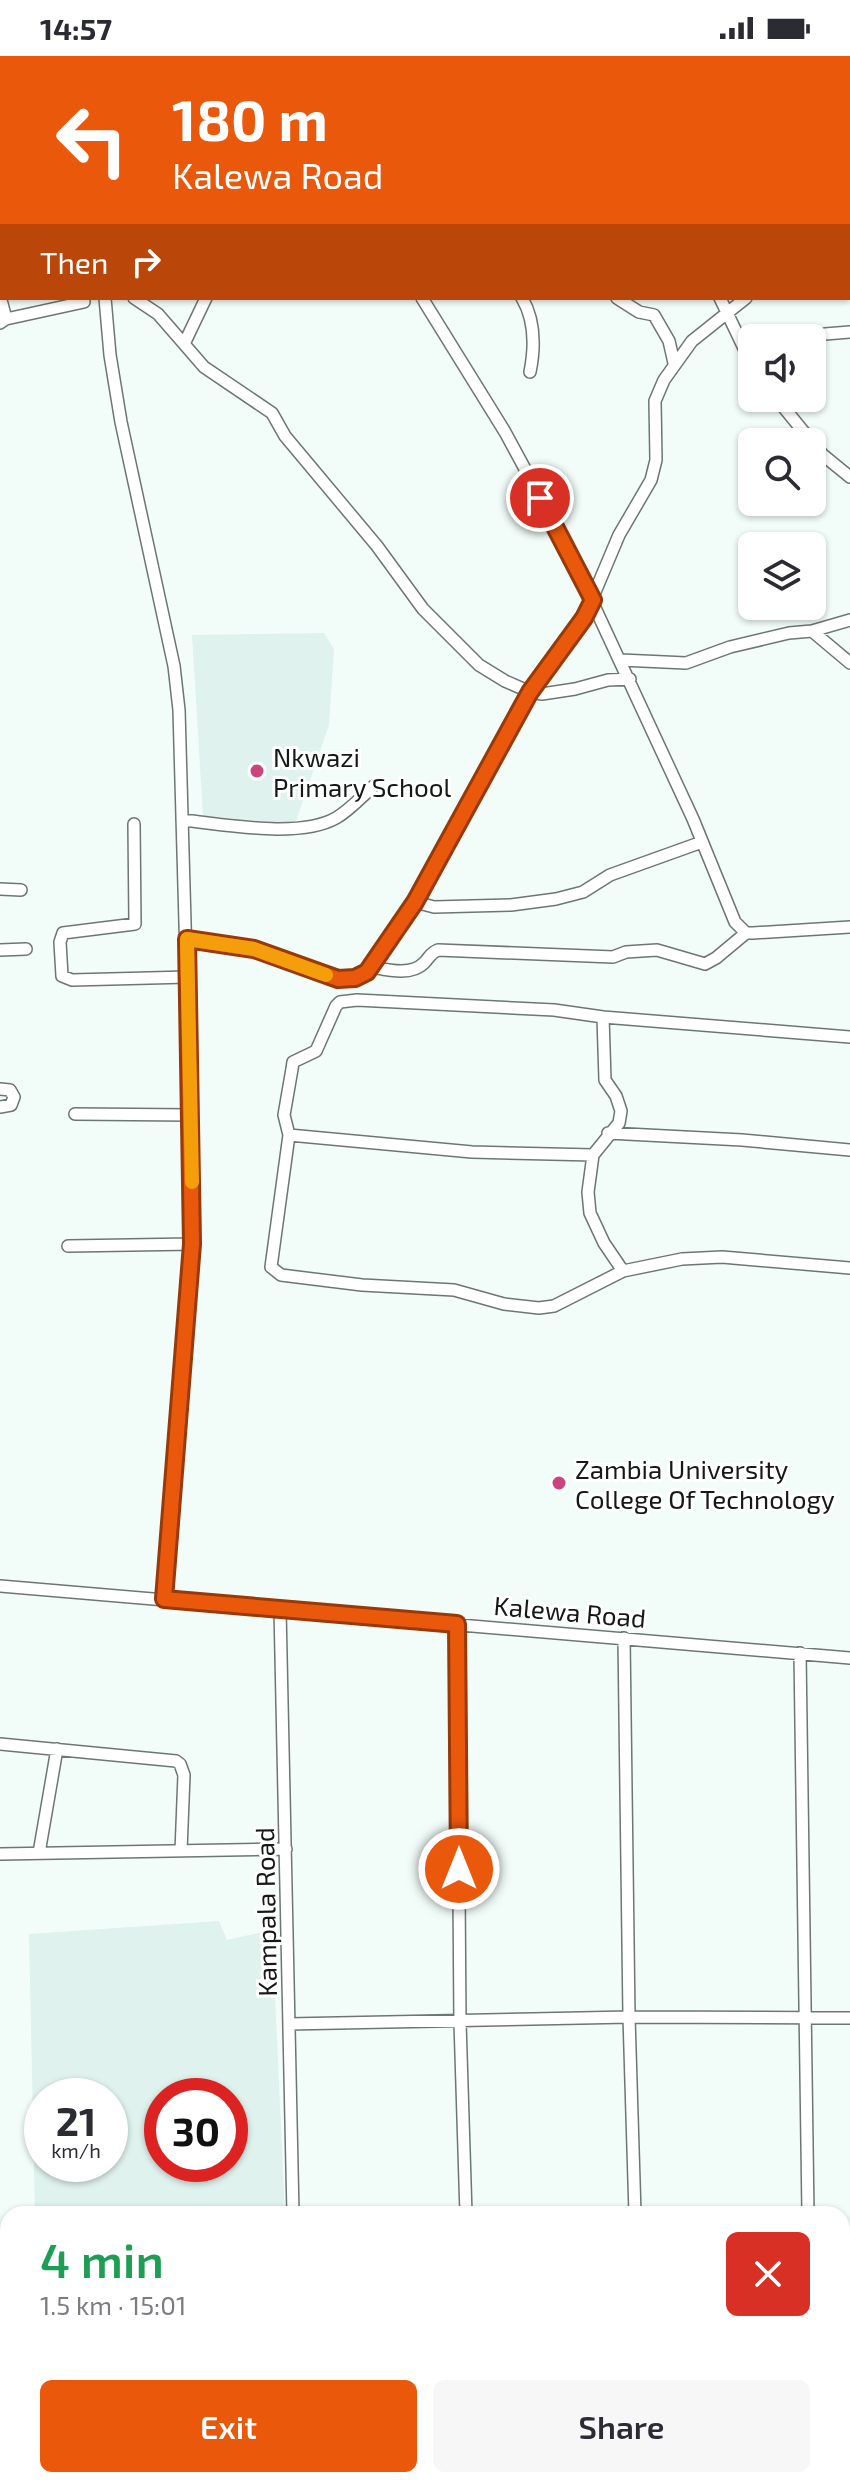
<!DOCTYPE html>
<html lang="en">
<head>
<meta charset="utf-8">
<style>
	:root { --surface:#fff; --page:#f7f7f7; --text:#2b2b33; --muted:#7c7c81; --accent:#ea580c }
	body { margin:0; font-family:"Exo 2",sans-serif; background:var(--page); color:var(--text); height:100vh; display:flex; flex-direction:column; font-size:30px; white-space:nowrap }
	* { box-sizing:border-box; margin:0 }
	p { font-size:26px; color:var(--muted) }
	.icon { flex:none; width:44px; height:44px; fill:none; stroke:currentColor; stroke-width:2; stroke-linecap:round; stroke-linejoin:round }
	.map { position:relative; flex:1; overflow:hidden }
	.drawer { position:absolute; left:0px; top:2150px; width:850px; height:282px; display:flex; flex-direction:column; background:var(--surface); border-radius:24px 24px 0 0; box-shadow:0 2px 6px #0004 }
	.drawer>* { flex:none }
	.top-card { position:absolute; left:0px; top:0px; width:850px; height:244px; box-shadow:0 2px 6px #0004; background:#ea580c; color:#fff; overflow:hidden }
	.tools { position:absolute; left:738px; top:268px; display:grid; gap:16px }
	.tools a { display:grid; place-items:center; width:88px; height:88px; border-radius:12px; background:var(--surface); box-shadow:0 2px 6px #0004; font-size:40px }
	.speed { position:absolute; left:24px; top:2022px; display:flex; gap:16px; font-size:40px; font-weight:700; text-align:center }
	.speed>* { display:grid; place-content:center; width:104px; height:104px; border-radius:50%; background:var(--surface); box-shadow:0 2px 6px #0004; line-height:1 }
	.speed small { font-size:20px; font-weight:400 }
	.speed .limit { border:12px solid #d22; background:#fff; color:#111 }
	.pin { position:absolute; display:grid; place-items:center; width:68px; height:68px; color:#fff; margin:-34px; border:4px solid #fff; border-radius:50%; box-shadow:0 2px 8px #0007 }
	.me { position:absolute; width:88px; margin:-44px; rotate:0deg; stroke-linejoin:round; filter:drop-shadow(0 0 6px #0008) }
	.turn { display:flex; align-items:center; gap:28px; height:168px; padding:0 40px; font-size:36px }
	.turn .icon { width:104px; height:104px; stroke-width:2.5 }
	.turn b { display:block; font-size:56px; line-height:68px }
	.then { display:flex; align-items:center; height:76px; padding:0 40px; background:#0003; gap:16px; font-size:30px }
	.round { display:grid; place-items:center; flex:none; width:84px; height:84px; border-radius:12px; background:var(--page) }
	.summary { display:flex; align-items:center; justify-content:space-between; height:136px; padding:0 40px }
	h1 { font-size:48px; font-weight:600; line-height:60px; color:#1e9e55 }
	.cta { display:flex; gap:16px; margin-top:auto; padding:16px 40px }
	.cta a { flex:1; height:92px; border-radius:12px; background:var(--accent); color:#fff; font-size:32px; font-weight:600; line-height:92px; text-align:center }
	.cta a+a { background:var(--page); color:var(--text) }
	.status { display:flex; justify-content:space-between; align-items:center; height:56px; padding:0 40px; background:var(--surface); direction:ltr }
	.status svg { height:22px; fill:currentColor }
	.map>svg:first-child { display:block }
	.built { fill:#dff2ed; fill-rule:evenodd }
	.lines { fill:none; stroke-linecap:round; stroke-linejoin:round }
	.minor-casing { stroke:#6d7673; stroke-width:14 }
	.major-casing { stroke:#6d7673; stroke-width:17 }
	.minor { stroke:#fff; stroke-width:11 }
	.major { stroke:#fff; stroke-width:14 }
	.route-casing { stroke:#983908; stroke-width:20 }
	.route { stroke:#ea580c; stroke-width:14 }
	.slow { stroke:#f59e0b; stroke-width:14 }
	.poi-dot { fill:#cc437e; stroke:#fff; stroke-width:3 }
	.labels { text-anchor:middle; dominant-baseline:central; stroke-width:6; stroke-linejoin:round; paint-order:stroke }
	.poi-label { font-size:26px; fill:#141817; stroke:#fff; text-anchor:start }
	.street-label { font-size:26px; fill:#141817; stroke:#fff }
</style>
</head>
<body>
<div class="status"><b>14:57</b><svg viewBox="0 0 49 12"><path d="M0 12V9h3v3zM5 12V6h3v6zM10 12V3h3v9zM15 12V0h3v12zM26 1h20v11H26zM47 4h2v5h-2z"/></svg></div>
<div class="map">
<svg width="850" height="2431" viewBox="0 0 850 2431">
	<rect width="100%" height="100%" fill="#f2fdfa"/>
	<path class="built" d="M324,577L334,593L329,669L295,768L203,760L192,579Z
		M219,1865L227,1884L272,1874L285,2158H35L29,1878ZM42,2040H110V2108H42ZM162,2040H230V2108H162Z"/>
	<g class="lines">
		<defs>
			<path id="minor" d="M0,0L2,4
				M225,0L238,2
				M325,0V2
				M413,0L414,2
				M512,0L513,2
				M778,0L779,2
				M82,2L93,0
				M148,2L149,0
				M336,2L341,0
				M589,2H619
				M750,2L757,0
				M848,147L850,145
				M0,240L6,263
				M105,242L110,299L121,366L174,610L179,654L193,1151L191,1209L164,1543
				M134,242L158,258L204,311L272,357L285,380L377,490L423,553L479,609L505,625L530,636L542,638L575,633L608,624L630,623
				M422,242L505,376L564,485L693,763L735,866L746,877H753L850,871
				M522,242C535,264 535,291 530,316
				M617,242L639,256L654,259L669,285L674,307
				M720,242L752,309
				M0,267L6,263L84,246
				M810,282L825,278L850,276
				M185,286L206,242
				M776,342L812,386
				M812,386L823,399L850,421
				M812,575L850,607
				M621,604L686,607L730,591L789,577L812,575L850,564
				M182,764C224,768 299,783 336,762C350,754 362,740 374,730
				M134,768L135,868L63,877L60,886L62,920L72,924L188,921
				M0,833L21,834
				M415,846L434,851L511,849L556,843L583,836L610,819L702,786
				M187,883L254,893L338,923L355,922L372,911L415,846L530,636L584,562L619,479L651,424L656,404L655,345L664,324L692,285L746,242
				M0,894L26,893
				M372,911C388,914 411,920 424,907C430,901 430,897 438,894L613,901L626,896L657,894L705,908L716,902L746,877
				M603,961L850,981
				M0,1033L10,1034L14,1041L11,1049L0,1051
				M75,1058L191,1059
				M608,1077L742,1084L850,1094
				M289,1079L472,1096L593,1099
				M68,1190L192,1188
				M623,1215L604,1187L590,1157L588,1136L593,1099L619,1067L621,1055L616,1040L605,1024L603,961L554,954L357,944L340,946L336,950L316,995L293,1006L292,1013L284,1059L289,1079L271,1211L281,1219L362,1229L454,1234L504,1248L539,1252L554,1250L623,1215L682,1203L722,1201L850,1212
				M0,1530L850,1602
				M280,1553L293,2158
				M457,1568L460,1966L466,2158
				M624,1582L629,1961L635,2158
				M800,1597L808,2158
				M0,1688L176,1705L180,1708L184,1719L181,1795
				M39,1797L57,1693
				M0,1798L286,1793
				M289,1968L629,1961L850,1962
				M842,2296H850
				M0,2384H8
				M813,2424V2431"/>
			<path id="major" d="M0,2298H8
				M198,2431V2424"/>
		</defs>
		<use href="#minor" class="minor-casing"/>
		<use href="#major" class="major-casing"/>
		<use href="#minor" class="minor"/>
		<use href="#major" class="major"/>
	</g>
	<g class="lines">
		<defs>
			<path id="route" d="M459,1813L457,1568L164,1543L192,1188L187,883L254,893L338,923L355,922L367,916L415,846L530,636L584,562L593,544L540,442"/>
		</defs>
		<use href="#route" class="route-casing"/>
		<use href="#route" class="route"/>
		<path class="slow" d="M192,1126L187,883L254,893L326,919"/>
	</g>
	<g class="poi-dot">
		<circle cx="257" cy="715" r="8"/>
		<circle cx="559" cy="1427" r="8"/>
	</g>
	<g class="labels">
		<g class="poi-label">
			<text x="273" y="700">Nkwazi<tspan x="273" dy="30">Primary School</tspan></text>
			<text x="575" y="1412">Zambia University<tspan x="575" dy="30">College Of Technology</tspan></text>
		</g>
		<g class="street-label">
			<text transform="translate(570 1555) rotate(5)">Kalewa Road</text>
			<text transform="translate(265 1856) rotate(-91)">Kampala Road</text>
		</g>
	</g>
</svg>
<div class="tools">
<a><svg class="icon" aria-label="sound" viewBox="0 0 24 24"><path d="M4 9h4l5-4v14l-5-4H4zM17 9q2 3 0 6"/></svg></a>
<a><svg class="icon" aria-label="search" viewBox="0 0 24 24"><circle cx="10" cy="10" r="6"/><path d="M15 15l6 6"/></svg></a>
<a><svg class="icon" aria-label="layers" viewBox="0 0 24 24"><path d="M12 4l9 5-9 5-9-5zM3 14l9 5 9-5"/></svg></a>
</div>
<div class="speed"><div>21<small>km/h</small></div><div class="limit">30</div></div>
<div class="pin" style="left:540px;top:442px;background:#d93025"><svg class="icon" aria-label="arrive" viewBox="0 0 24 24"><path d="M6 21V4h12l-3 4 3 4H6"/></svg></div>
<svg class="me" style="left:459px;top:1813px" viewBox="-20 -20 40 40"><circle r="17" fill="#ea580c" stroke="#fff" stroke-width="3"/><path d="M0-11L8 9 0 5-8 9z" fill="#fff"/></svg>
<div class="top-card">
<div class="turn"><svg class="icon" aria-label="left" viewBox="0 0 24 24"><path d="M17 20v-9H6M10 6l-5 5 5 5"/></svg><div><b>180 m</b>Kalewa Road</div></div>
<div class="then">Then<svg class="icon" aria-label="right" viewBox="0 0 24 24"><path d="M7 20v-9h11M14 6l5 5-5 5"/></svg></div>
</div>
<section class="drawer">
<div class="summary"><div><h1>4 min</h1><p>1.5 km · 15:01</p></div><a class="round" style="background:#d93025;color:#fff"><svg class="icon" aria-label="close" viewBox="0 0 24 24"><path d="M6 6l12 12M18 6L6 18"/></svg></a></div>
<div class="cta"><a>Exit</a><a>Share</a></div>
</section>
</div>
</body>
</html>
